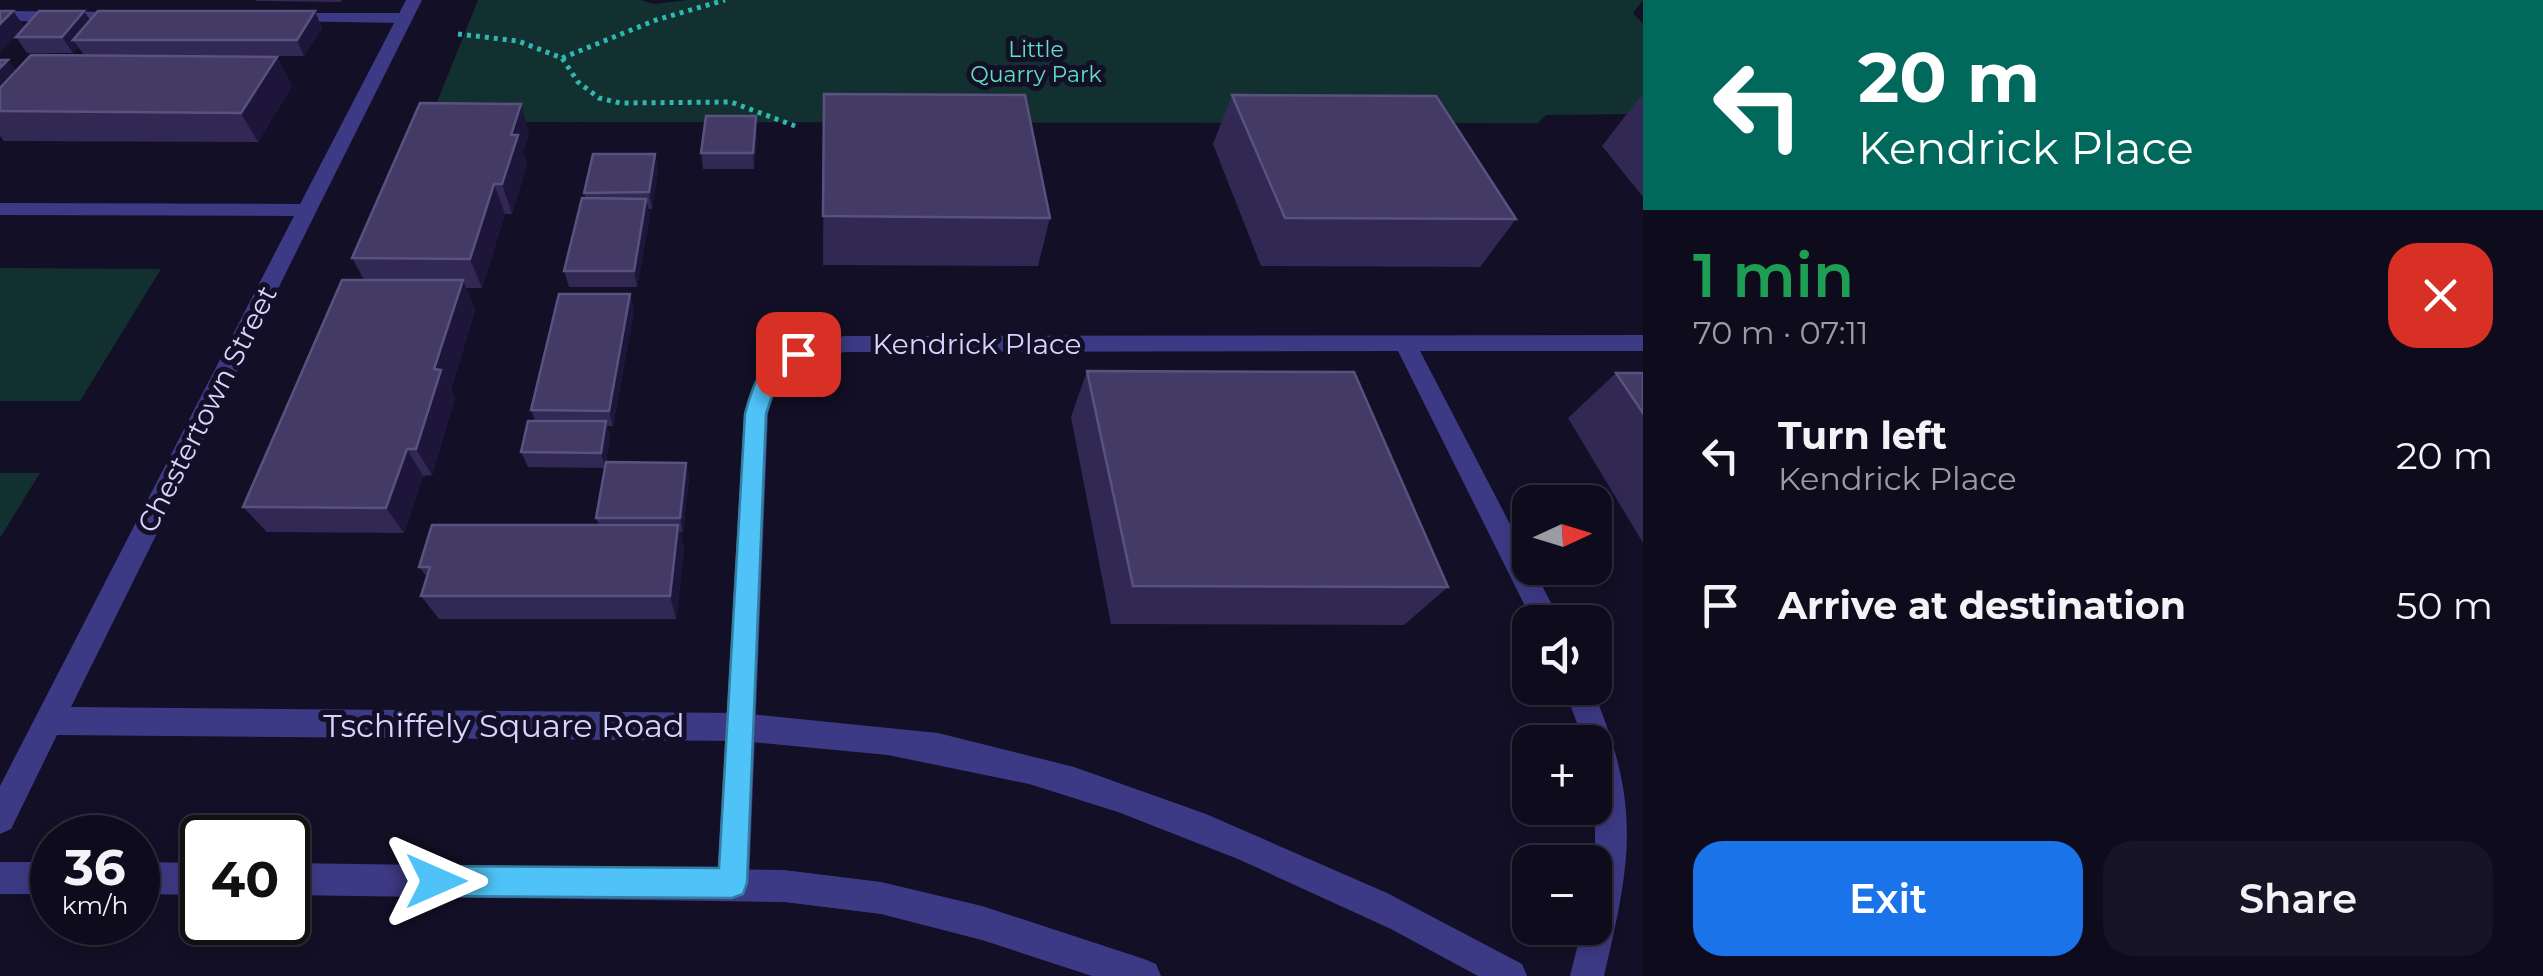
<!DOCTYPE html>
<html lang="en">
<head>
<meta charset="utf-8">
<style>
	:root { --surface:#0e0b1c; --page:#171425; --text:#f1f3f6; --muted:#9b9ba3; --line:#2e2b3b; --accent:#1a73e8 }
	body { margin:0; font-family:Montserrat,sans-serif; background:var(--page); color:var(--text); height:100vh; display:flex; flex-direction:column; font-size:38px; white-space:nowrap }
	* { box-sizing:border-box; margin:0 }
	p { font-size:32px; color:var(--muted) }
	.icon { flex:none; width:55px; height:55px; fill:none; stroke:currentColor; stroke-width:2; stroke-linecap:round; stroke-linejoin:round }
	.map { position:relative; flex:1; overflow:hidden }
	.panel { display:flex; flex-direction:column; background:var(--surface); width:900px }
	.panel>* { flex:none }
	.banner { background:#00695c; color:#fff; overflow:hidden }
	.needle { width:65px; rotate:86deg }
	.fabs { position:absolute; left:1512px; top:485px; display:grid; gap:20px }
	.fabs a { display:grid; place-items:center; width:100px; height:100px; border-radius:20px; background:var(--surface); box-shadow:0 5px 15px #0003,0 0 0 2px var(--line); font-size:50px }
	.speed { position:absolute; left:30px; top:815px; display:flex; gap:20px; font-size:50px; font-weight:700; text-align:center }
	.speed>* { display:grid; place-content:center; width:130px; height:130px; border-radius:50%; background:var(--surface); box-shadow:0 5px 15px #0003,0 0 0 2px var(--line); line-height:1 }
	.speed small { font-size:25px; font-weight:400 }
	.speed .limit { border:5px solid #111; border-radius:15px; background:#fff; color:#111 }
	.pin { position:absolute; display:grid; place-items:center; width:85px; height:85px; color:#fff; margin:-42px; border-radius:20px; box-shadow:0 5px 15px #0006 }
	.me { position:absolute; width:110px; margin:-55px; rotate:90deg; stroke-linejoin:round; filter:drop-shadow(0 0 8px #0008) }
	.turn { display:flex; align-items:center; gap:35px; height:210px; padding:0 50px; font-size:45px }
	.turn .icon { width:130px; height:130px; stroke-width:2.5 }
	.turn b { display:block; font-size:70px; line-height:85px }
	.round { display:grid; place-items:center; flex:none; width:105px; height:105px; border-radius:30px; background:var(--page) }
	.overview { display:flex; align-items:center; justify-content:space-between; height:170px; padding:0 50px }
	h1 { font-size:60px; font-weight:600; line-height:75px; color:#1e9e55 }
	.primary-button { display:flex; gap:20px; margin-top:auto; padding:20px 50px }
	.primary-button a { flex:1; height:115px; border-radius:30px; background:var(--accent); color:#fff; font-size:40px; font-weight:600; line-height:115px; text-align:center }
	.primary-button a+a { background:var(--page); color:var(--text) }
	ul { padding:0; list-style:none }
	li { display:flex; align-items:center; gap:30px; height:150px; padding:0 50px }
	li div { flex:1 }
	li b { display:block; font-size:38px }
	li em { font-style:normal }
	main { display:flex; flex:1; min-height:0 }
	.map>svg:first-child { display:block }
	.green { fill:#12302f }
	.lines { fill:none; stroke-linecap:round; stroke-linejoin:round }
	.path { stroke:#2fb8b0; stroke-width:5; stroke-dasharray:4 5; stroke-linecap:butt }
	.service { fill:#3d3a85; fill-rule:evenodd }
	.minor { fill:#3d3a85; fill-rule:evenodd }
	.tertiary { fill:#3d3a85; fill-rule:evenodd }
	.wall { fill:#312854 }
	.shaded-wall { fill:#1d163a }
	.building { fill:#433a66; stroke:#5a527e; stroke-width:2.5 }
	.route { fill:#4fc3f7; stroke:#337fa1; stroke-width:2.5 }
	.labels { text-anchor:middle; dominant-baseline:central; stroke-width:10; stroke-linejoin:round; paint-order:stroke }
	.far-park-label { font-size:22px; fill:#5fe0c0; stroke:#130f26 }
	.street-label { font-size:28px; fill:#d9d4ff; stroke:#130f26 }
	.near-street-label { font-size:32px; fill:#d9d4ff; stroke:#130f26 }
</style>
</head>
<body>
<main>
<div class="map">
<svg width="1643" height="976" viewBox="0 0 1643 976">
	<rect width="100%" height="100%" fill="#130f26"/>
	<path class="green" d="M478,0H641L654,4L688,0H1643L1633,13L1643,24V114L1546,115L1538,123L429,122Z
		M0,268L161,269L80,401H0Z
		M0,473H40L0,538Z"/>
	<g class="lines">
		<path class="path" d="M458,34L518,41L562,58L578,82L599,98L620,103L731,102L795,126
			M562,58L656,20L725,0"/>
		<path class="service" d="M0,11L125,12L133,17L125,22L0,21Z
			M285,13H404L412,18L404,23L279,21L277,18Z"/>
		<path class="minor" d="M406,0H422L317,210L307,216L300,214L297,210Z
			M1643,335V351H1420L1561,622H1533L1398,351L846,352C803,357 779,370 768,414L749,883L745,895L733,899L721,895L717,883L744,414C760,355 788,342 846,336Z
			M1564,688H1592C1641,804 1632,857 1604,976H1570L1582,928H1595V742H1584Z"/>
		<path class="tertiary" d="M0,203L307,204L317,210L71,707L740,713L938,733L1074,767L1206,814L1387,893L1522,964L1527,976H1478L1391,929L1238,859L1118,812L1029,784L888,755L740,741L57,735L11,829L0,834V786L294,216L0,215Z
			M0,862H52V894H0Z
			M138,862L202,863V895L138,894Z
			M288,863L784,870L881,882L982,906L1144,959L1156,964L1161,976H1092L982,940L881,914L784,902L288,895Z"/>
	</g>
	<path class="wall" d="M256,0H342L341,2L257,1Z
		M315,11L322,28L304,56H162L277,57L292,86L258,142L4,141L0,136V60L16,71L84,55L78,47L73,53H27L16,37L90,20Z
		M824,94L1050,218L1038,266L823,265Z
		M1232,95L1516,219L1480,267L1261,266L1213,144Z
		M1640,97H1643V197L1602,146Z
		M529,133L523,153L527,164L512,214H505L482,288H466L475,310L451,390L455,398L432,475L423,476L404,533L267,532L243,507L364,280L352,258Z
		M757,133L754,169H703L701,153Z
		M655,154L658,170L652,209H648L650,215L637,287H569L564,271L586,198L584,193Z
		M630,294L634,310L613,426H607L610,436L606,462L686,463L689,477L683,532H680L684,550L676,619H439L421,596L427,577L419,567L599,525L596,518L605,468L528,467L521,452L535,421L531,410Z
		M1087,371L1448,587L1404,625L1111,624L1071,417Z
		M1616,373H1643V543L1568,418Z"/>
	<path class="shaded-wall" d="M13,11L25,27L0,52V24Z
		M84,11L95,27L73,40L78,47L73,53L62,37Z
		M315,11L322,28L304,56L297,40Z
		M277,57L292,86L258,142L241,113Z
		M8,60L30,90L0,111V68Z
		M521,104L529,133L523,153L527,164L512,214L502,184L511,135Z
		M756,116L757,133L754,169L753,153Z
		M655,154L658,170L652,209L649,192Z
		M494,184L505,214L482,288L470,259Z
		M646,199L650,215L637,287L634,271Z
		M463,280L475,310L451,390L455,398L432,475L416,449L434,369Z
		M630,294L634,310L613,426L609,411Z
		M606,421L610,436L605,468L601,453Z
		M407,449L423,476L404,533L386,508Z
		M686,463L689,477L683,532L680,518Z
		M678,525L684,550L676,619L670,596Z"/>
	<path class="building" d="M0,11H13L0,24Z
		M39,11H84L62,37H16Z
		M98,11H315L297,40H73Z
		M31,55L277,57L241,113L0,111V88Z
		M0,60H8L0,68Z
		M824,94L1025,95L1050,218L823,216Z
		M1232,95L1436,96L1516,219L1285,218Z
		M420,103L521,104L511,135H518L502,184H494L470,259L352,258Z
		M706,116H756L753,153H701Z
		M593,154H655L649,192L584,193Z
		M582,198L646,199L634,271H564Z
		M342,280H463L434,369L441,370L416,449H407L386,508L243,507Z
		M559,294H630L609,411L531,410Z
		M1087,371L1354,372L1448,587L1133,586Z
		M1616,373H1643V413Z
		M528,421H606L601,453L521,452Z
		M606,462L686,463L680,518H596Z
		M432,525H678L670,596H421L430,567H419Z"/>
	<path class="route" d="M798,346L808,354L778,377L766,414L747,883L743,894L732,898L436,896L425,891L421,881L425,870L436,866L719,868L745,414C753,382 763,358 798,346Z"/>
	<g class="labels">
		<g class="far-park-label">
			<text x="1036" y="49">Little<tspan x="1036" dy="25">Quarry Park</tspan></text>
		</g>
		<g class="street-label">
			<text x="977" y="344">Kendrick Place</text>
			<text transform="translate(207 409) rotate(-63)">Chestertown Street</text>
		</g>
		<g class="near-street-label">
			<text x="504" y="725">Tschiffely Square Road</text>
		</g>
	</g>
</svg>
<div class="fabs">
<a><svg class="needle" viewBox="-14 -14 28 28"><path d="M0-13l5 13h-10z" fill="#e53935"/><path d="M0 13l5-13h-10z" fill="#9b9ba3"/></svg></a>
<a><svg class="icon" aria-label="sound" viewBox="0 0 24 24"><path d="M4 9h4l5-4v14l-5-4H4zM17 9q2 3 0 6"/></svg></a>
<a>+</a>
<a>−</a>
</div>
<div class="speed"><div>36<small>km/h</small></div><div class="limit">40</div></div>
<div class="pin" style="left:798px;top:354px;background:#d93025"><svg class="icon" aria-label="arrive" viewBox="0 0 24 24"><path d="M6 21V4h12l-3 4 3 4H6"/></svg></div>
<svg class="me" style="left:436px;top:881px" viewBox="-20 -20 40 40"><path d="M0-17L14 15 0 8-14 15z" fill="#4fc3f7" stroke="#fff" stroke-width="4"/></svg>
</div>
<section class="panel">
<div class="banner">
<div class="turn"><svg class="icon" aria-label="left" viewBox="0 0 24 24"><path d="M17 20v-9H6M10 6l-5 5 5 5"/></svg><div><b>20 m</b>Kendrick Place</div></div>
</div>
<div class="overview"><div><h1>1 min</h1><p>70 m · 07:11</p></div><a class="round" style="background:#d93025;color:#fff"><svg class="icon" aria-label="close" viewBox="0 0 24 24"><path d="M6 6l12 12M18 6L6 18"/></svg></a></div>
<ul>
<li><svg class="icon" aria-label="left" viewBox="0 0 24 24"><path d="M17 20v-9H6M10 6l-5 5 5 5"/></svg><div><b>Turn left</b><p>Kendrick Place</p></div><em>20 m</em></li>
<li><svg class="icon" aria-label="arrive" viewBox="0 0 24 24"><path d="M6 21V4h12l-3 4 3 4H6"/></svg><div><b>Arrive at destination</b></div><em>50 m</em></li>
</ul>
<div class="primary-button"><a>Exit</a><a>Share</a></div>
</section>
</main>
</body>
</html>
